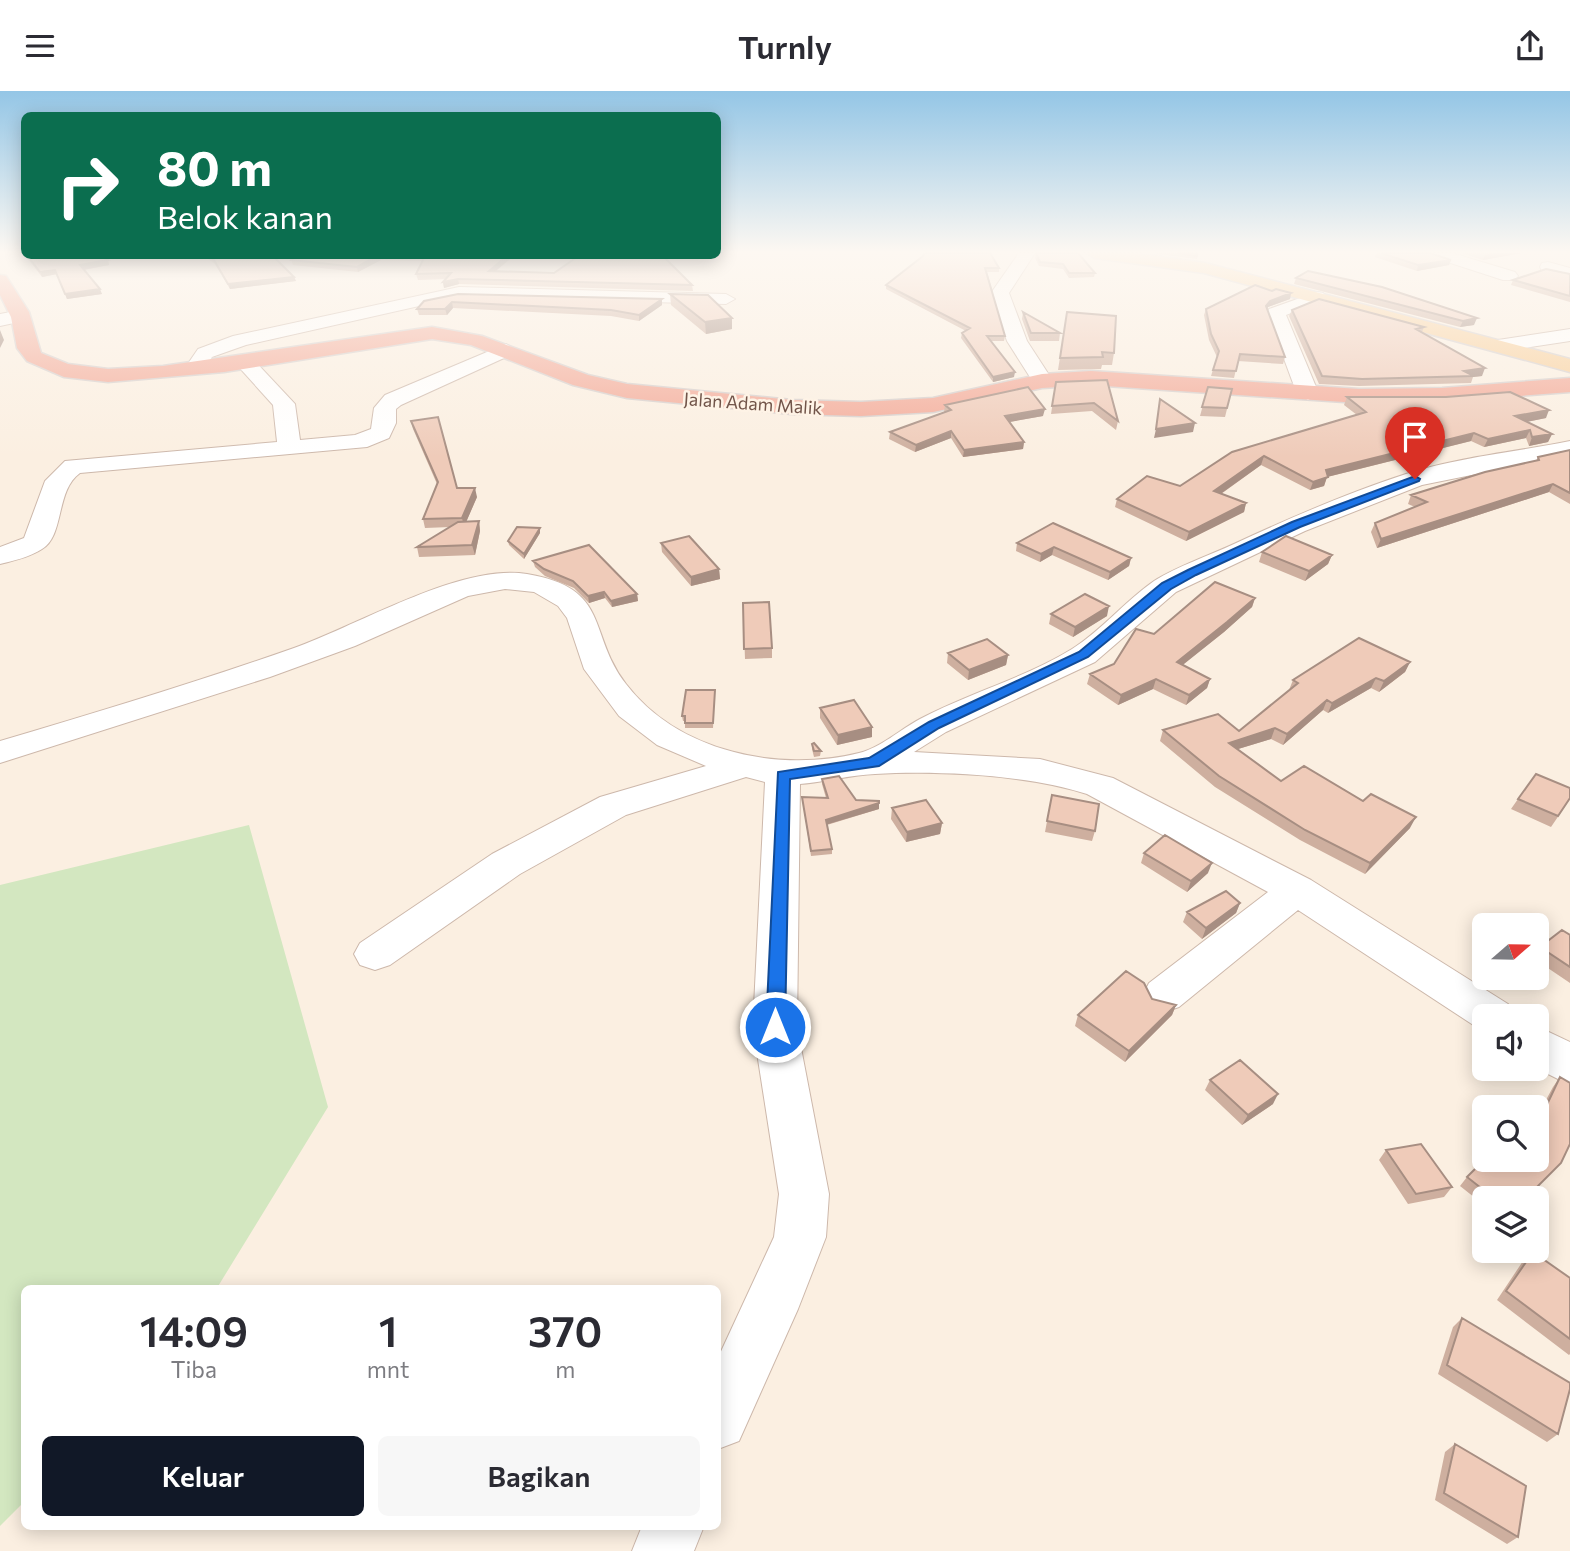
<!DOCTYPE html>
<html lang="id">
<head>
<meta charset="utf-8">
<style>
	:root { --surface:#fff; --page:#f7f7f7; --text:#2b2b33; --muted:#7c7c81; --accent:#111827 }
	body { margin:0; font-family:Commissioner,sans-serif; background:var(--page); color:var(--text); height:100vh; display:flex; flex-direction:column; font-size:26px; white-space:nowrap }
	* { box-sizing:border-box; margin:0 }
	p { font-size:23px; color:var(--muted) }
	.icon { flex:none; width:38px; height:38px; fill:none; stroke:currentColor; stroke-width:2; stroke-linecap:round; stroke-linejoin:round }
	.map { position:relative; flex:1; overflow:hidden }
	.panel { position:absolute; left:21px; top:1194px; width:700px; height:245px; display:flex; flex-direction:column; background:var(--surface); border-radius:10px; box-shadow:0 4px 18px #0003 }
	.panel>* { flex:none }
	.hud { position:absolute; left:21px; top:21px; width:700px; height:147px; border-radius:10px; box-shadow:0 4px 18px #0003; background:#0b6e4f; color:#fff; overflow:hidden }
	.needle { width:46px; rotate:70deg }
	.fabs { position:absolute; left:1472px; top:822px; display:grid; gap:14px }
	.fabs a { display:grid; place-items:center; width:77px; height:77px; border-radius:10px; background:var(--surface); box-shadow:0 4px 18px #0003; font-size:35px }
	.pin { position:absolute; display:grid; place-items:center; width:60px; height:60px; color:#fff; margin:-72px -30px; border-radius:50% 50% 50% 0; rotate:-45deg; box-shadow:0 0 7px #0007 }
	.pin .icon { rotate:45deg }
	.me { position:absolute; width:77px; margin:-38px; rotate:0deg; stroke-linejoin:round; filter:drop-shadow(0 0 5px #0008) }
	.turn { display:flex; align-items:center; gap:24px; height:147px; padding:0 21px; font-size:32px }
	.turn .icon { width:91px; height:91px; stroke-width:2.5 }
	.turn b { display:block; font-size:49px; line-height:60px }
	.eta { display:flex; justify-content:space-evenly; align-items:center; height:119px; text-align:center }
	.eta b { font-size:42px; font-weight:600; line-height:49px }
	.primary-button { display:flex; gap:14px; margin-top:auto; padding:14px 21px }
	.primary-button a { flex:1; height:80px; border-radius:10px; background:var(--accent); color:#fff; font-size:28px; font-weight:600; line-height:80px; text-align:center }
	.primary-button a+a { background:var(--page); color:var(--text) }
	header { display:flex; justify-content:space-between; align-items:center; height:91px; padding:0 21px; background:var(--surface); font-size:32px; font-weight:600 }
	.map>svg:first-child { display:block }
	.green { fill:#d3e7c0 }
	.lines { fill:none; stroke-linecap:round; stroke-linejoin:round }
	.minor-casing { stroke:#cdb8ab; stroke-width:2 }
	.major-casing { stroke:#d7cfcc; stroke-width:3 }
	.highway-casing { stroke:#d7cfcc; stroke-width:3 }
	.minor { fill:#fff; fill-rule:evenodd }
	.major { fill:#f8cf9b; fill-rule:evenodd }
	.highway { fill:#f3ab99; fill-rule:evenodd }
	.wall { fill:#ceaf9f }
	.shaded-wall { fill:#a78e82 }
	.building { fill:#efcbb9; stroke:#a78e82; stroke-width:2 }
	.route { fill:#1a73e8; stroke:#114b97; stroke-width:2 }
	.labels { text-anchor:middle; dominant-baseline:central; stroke-width:5; stroke-linejoin:round; paint-order:stroke }
	.far-street-label { font-size:18px; fill:#715449; stroke:#fef3e6 }
</style>
</head>
<body>
<header><svg class="icon" aria-label="menu" viewBox="0 0 24 24"><path d="M4 6h16M4 12h16M4 18h16"/></svg>Turnly<svg class="icon" aria-label="share" viewBox="0 0 24 24"><path d="M12 15V3M7 8l5-5 5 5M5 13v7h14v-7"/></svg></header>
<div class="map">
<svg width="1570" height="1460" viewBox="0 0 1570 1460">
	<rect width="100%" height="100%" fill="#fbefe1"/>
	<path class="green" d="M249,734L328,1016L217,1197H24V1411L0,1435V794Z"/>
	<g class="lines">
		<defs>
			<path id="minor" d="M1019,162H1035L1009,202L1027,250L1053,290L1042,296L1035,294L1007,250L991,202Z
				M1427,162H1452L1515,181L1518,185L1515,189H1503L1429,165Z
				M1548,171L1570,177V187L1542,180L1540,176L1542,172Z
				M459,196L726,203L735,208L726,213L459,206L246,254L212,266L202,281H188L185,277L198,258L233,245Z
				M1317,201L1323,202L1326,206L1323,210L1286,224L1319,303L1308,309L1297,303L1267,222L1269,218Z
				M21,219L28,221L30,225L28,229L0,235V223Z
				M1570,238V250L1498,261L1488,255L1498,249Z
				M506,253L516,259L513,263L401,314L396,318V332L389,347L367,356L80,382C55,400 65,444 42,458C30,466 13,470 0,473V456L24,447L45,390L65,370L277,351L273,314L237,274L234,270L237,266H251L295,313L300,349L355,344L371,338L374,317L385,304Z
				M1570,350V364L1422,394L1305,440L1176,501L1095,571L946,641L914,661L1040,668L1113,687L1311,789L1508,913L1515,926H1484V941L1298,819L1179,916L1164,921L1149,916L1143,904L1149,892L1268,801L1087,703C1030,684 936,679 875,683C850,684 825,691 800,693L797,936L829,1103L826,1146L798,1218L739,1350L718,1358V1267L774,1146L779,1103L753,936L765,691L746,686L626,724L520,783L390,874L375,879L360,874L354,863L360,852L492,763L600,706L706,675L657,654L619,625L584,578L567,527L558,515L534,501L505,498L468,505L355,555L270,586L0,672V650C99,621 197,591 294,557C359,534 461,472 527,483C612,497 587,543 626,593C678,661 779,682 859,662C880,657 901,638 920,628C969,602 1025,587 1072,558C1102,539 1125,510 1154,490C1178,475 1208,465 1234,453C1290,427 1347,402 1406,383C1458,366 1516,361 1570,350Z
				M1536,935L1570,951V994L1536,977Z
				M642,1435H704L694,1460H632Z"/>
			<path id="major" d="M1086,162H1134L1205,172L1570,268V281L1204,182L1095,167Z"/>
			<path id="highway" d="M0,184L6,185L29,221L41,262L68,273L108,278L163,275L432,236L482,245L588,284L627,293L792,309L861,311L933,307L1042,283L1091,280L1359,298L1442,297L1570,287V301L1442,311L1359,312L1091,294L1042,297L933,321L861,325L792,323L627,307L573,294L471,254L432,248L224,281L108,291L64,286L27,270L17,257L11,226L0,204Z"/>
		</defs>
		<use href="#minor" class="minor-casing"/>
		<use href="#major" class="major-casing"/>
		<use href="#highway" class="highway-casing"/>
		<use href="#minor" class="minor"/>
		<use href="#major" class="major"/>
		<use href="#highway" class="highway"/>
	</g>
	<path class="wall" d="M1036,162L1095,182L1094,186L1069,187L1063,178L1039,175L1035,167Z
		M1151,162H1194L1197,165V168Z
		M1376,162H1430L1451,169L1449,174L1417,180L1375,166Z
		M1461,162H1522L1483,169Z
		M25,164H98L108,169L109,174L84,179L102,203L67,208L57,183L42,186Z
		M203,164H272L294,186L296,190L230,198L215,173Z
		M297,164H515L496,180L692,194L693,200L459,193L444,197L443,191L446,188L418,189L416,183L423,170L381,169L358,181L293,174L291,169Z
		M923,165L999,177V181H987L1005,245L1004,250H991L1014,286L993,291L961,247L962,242L966,240L886,198V194Z
		M1570,183V211L1511,194L1513,189Z
		M1296,187L1382,196L1474,234L1460,236L1294,193Z
		M1272,200L1291,202L1290,208L1268,216L1267,217L1285,266L1283,273L1238,270L1234,287L1211,285L1217,266L1209,249L1204,224L1206,218Z
		M670,203L732,238L706,243L671,214Z
		M424,210L662,214L639,230L611,225L453,217L447,224H419L417,218Z
		M1292,219L1424,236L1422,241L1482,285L1473,286L1471,292L1359,295L1319,293L1289,225Z
		M1023,221L1060,242L1059,250H1030L1022,228Z
		M1067,221L1114,262L1112,274H1102L1101,278L1058,279Z
		M1107,289L1118,330L1116,339L1092,320L1051,323L1056,291Z
		M1208,296L1232,298L1225,326L1200,325Z
		M1347,306L1546,327L1526,331L1552,343L1548,351L1529,355L1526,347L1484,356L1471,350L1327,386L1324,395L1310,399L1261,374L1221,403L1246,412L1244,421L1186,450L1115,416L1117,408L1180,395L1357,324L1344,314Z
		M945,314L1043,325L1009,331L1024,351L1023,358L963,366L951,347L915,361L889,348L890,341L944,321Z
		M411,330L457,397L477,406L466,431L479,430L480,440L475,464L419,466L417,456L450,436L425,437L423,428L437,393L413,338Z
		M1570,359V413L1549,401L1377,457L1371,441L1375,432L1415,416L1408,413L1411,404L1536,370L1538,366Z
		M1053,432L1131,467L1129,475L1108,489L1052,464L1040,471L1016,460L1017,452Z
		M540,442L524,468L509,454L508,450Z
		M661,452L719,478L720,488L691,495L662,461Z
		M1262,461L1332,464L1328,473L1305,490L1259,471Z
		M533,470L637,503L638,510L612,516L605,507L589,512L574,497L545,485L535,476Z
		M1255,507L1252,516L1224,541L1182,574L1210,588L1207,597L1186,614L1153,598L1118,614L1087,593L1090,583L1114,573L1154,543Z
		M743,512L772,557V567L745,568Z
		M1051,523L1107,525L1073,546L1049,533Z
		M948,562L1008,564L1006,574L968,589L947,572Z
		M1410,571L1405,581L1379,601L1371,597L1328,622L1323,619L1283,654L1271,648L1238,658L1281,690L1363,710L1410,737L1365,783L1300,749L1215,696L1160,650L1163,639L1239,640L1289,599L1293,589Z
		M715,599L713,637H685V630H683L682,625Z
		M820,617L872,646L837,654L820,627Z
		M812,653L821,660L820,665L814,666L812,658Z
		M822,688L856,709L879,712V718L827,734L832,758V763L811,765L802,706L826,707L822,693Z
		M1052,704L1095,740L1092,750L1045,741Z
		M1518,708H1570L1551,736L1511,718Z
		M892,717L942,732L940,743L906,751L891,728Z
		M1144,762L1208,782L1187,801L1141,772Z
		M1240,812L1236,822L1202,848L1183,831L1187,821Z
		M1570,844V892L1536,869V861L1540,856Z
		M1176,914L1172,924L1125,971L1075,935L1078,924Z
		M1560,986L1526,1108H1484V1114L1460,1095L1467,1086L1540,1020L1553,996Z
		M1210,989L1273,1013L1242,1034L1205,999Z
		M1386,1059L1452,1096L1444,1106L1408,1113L1379,1069Z
		M1533,1161L1570,1187V1263L1569,1264L1497,1209L1523,1170Z
		M1462,1227L1558,1343L1547,1351L1438,1283L1453,1236Z
		M1455,1353L1518,1446L1507,1453L1435,1409L1445,1361Z"/>
	<path class="shaded-wall" d="M1494,162H1522L1483,169L1485,164Z
		M380,164L381,169L358,181L357,176Z
		M508,164H515L489,185V180Z
		M108,169L109,174L82,179L80,174Z
		M1451,169L1449,174L1417,180L1418,174Z
		M55,179L57,183L42,186L40,181Z
		M294,186L296,190L230,198L228,193Z
		M458,188L459,193L444,197L443,191Z
		M100,198L102,203L67,208L65,203Z
		M1291,202L1290,208L1268,216L1265,221L1266,215L1270,210Z
		M662,208V214L639,230V224Z
		M452,211L453,217L447,224L445,218Z
		M732,227V238L706,243L705,231Z
		M1477,227L1474,234L1460,236L1463,230Z
		M0,239L4,249L0,257Z
		M1485,277L1482,285L1473,286L1474,285L1464,280Z
		M1015,281L1014,286L993,291V286Z
		M1045,318L1043,325L1004,332L1005,325Z
		M1549,319L1546,327L1511,334L1515,325Z
		M1195,332L1193,341L1154,347L1156,338Z
		M1530,339L1526,347L1484,356L1488,348Z
		M951,340V347L915,361L916,354Z
		M1474,342L1471,350L1327,386L1324,395L1310,399L1313,391L1326,379Z
		M1552,343L1548,351L1529,355L1532,346Z
		M1024,351L1023,358L963,366L964,359Z
		M1264,365L1261,374L1212,409L1214,400Z
		M1553,393L1549,401L1377,457L1381,448Z
		M475,397L477,406L464,436L462,427Z
		M1246,412L1244,421L1186,450L1189,441Z
		M479,430L480,440L475,464L472,454Z
		M540,437V442L524,468V463Z
		M1054,456L1052,464L1040,471L1041,463Z
		M1332,464L1328,473L1305,490L1309,480Z
		M1131,467L1129,475L1108,489L1110,481Z
		M719,478L720,488L691,495V486Z
		M604,501L605,507L589,512L588,505Z
		M637,503L638,510L612,516L611,510Z
		M1255,507L1252,516L1224,541L1174,581L1177,571Z
		M1109,515L1107,525L1073,546L1075,536Z
		M1008,564L1006,574L968,589L969,579Z
		M1410,571L1405,581L1379,601L1384,590Z
		M1376,587L1371,597L1328,622L1332,612Z
		M1156,588L1153,598L1118,614L1121,604Z
		M1210,588L1207,597L1186,614L1189,604Z
		M1327,609L1323,619L1283,654L1287,643Z
		M872,636V646L837,654L838,644Z
		M1275,637L1271,648L1225,662L1229,652Z
		M879,712V718L825,734L826,729Z
		M1416,726L1410,737L1365,783L1370,772Z
		M942,732L940,743L906,751L907,741Z
		M1212,772L1208,782L1187,801L1191,790Z
		M1240,812L1236,822L1202,848L1206,837Z
		M1176,914L1172,924L1125,971L1129,960Z
		M1278,1003L1273,1013L1242,1034L1248,1024Z"/>
	<path class="building" d="M925,162H990L999,177H985L1005,245H987L1015,281L993,286L962,242L970,237L886,194L923,165Z
		M1036,162H1078L1095,182H1069L1063,173L1040,171Z
		M1178,162H1194L1197,163V165Z
		M1381,162H1430L1451,169L1418,174Z
		M27,164H98L108,169L80,174L100,198L65,203L55,179L40,181Z
		M208,164H272L294,186L228,193L214,169Z
		M297,164H379L357,176L291,169Z
		M401,164H508L489,180L554,182L580,164H662L692,194L458,188L443,191L451,182L416,183L425,165Z
		M1546,178L1570,183V205L1513,189Z
		M1308,180L1382,196L1477,227L1463,230L1296,187Z
		M1255,194L1272,200L1276,198L1291,202L1270,210L1266,215L1285,266L1240,263L1236,280L1213,279L1219,260L1211,243L1206,218Z
		M458,203L662,208L639,224L611,219L452,211L445,218H417L424,210Z
		M670,203L708,204L732,227L705,231Z
		M1319,208L1424,236L1416,238L1485,277L1464,280L1474,285L1362,288L1322,285L1292,219Z
		M1023,221L1060,242H1031Z
		M1067,221L1116,225L1114,262L1102,261L1103,266L1060,267Z
		M1107,289L1118,330L1094,312L1052,315L1056,291Z
		M1028,296L1045,318L1005,325L1024,351L964,359L951,340L916,354L890,341L951,319L945,314Z
		M1208,296L1232,298L1227,317L1202,316Z
		M1510,301L1549,319L1515,325L1552,343L1532,346L1530,339L1488,348L1474,342L1326,379L1328,386L1313,391L1264,365L1214,400L1246,412L1189,441L1117,408L1147,385L1180,395L1232,361L1366,321L1347,306H1446Z
		M1160,308L1195,332L1156,338Z
		M438,326L457,397H475L462,427L423,428L438,391L411,330Z
		M1570,359V402L1553,393L1381,448L1375,432L1427,411L1411,404L1485,381L1539,369L1538,366Z
		M479,430L472,454L417,456L458,431Z
		M1053,432L1131,467L1110,481L1054,456L1041,463L1017,452Z
		M517,436L540,437L524,463L508,450Z
		M689,445L719,478L691,486L661,452Z
		M1286,445L1332,464L1309,480L1262,461Z
		M589,454L637,503L611,510L604,501L588,505L573,490L544,478L533,470Z
		M1215,491L1255,507L1227,531L1177,571L1210,588L1189,604L1156,588L1121,604L1090,583L1114,573L1136,538L1154,543Z
		M1085,503L1109,515L1075,536L1051,523Z
		M769,511L772,557L744,558L743,512Z
		M1359,547L1410,571L1384,590L1376,587L1332,612L1327,609L1287,643L1275,637L1229,652L1281,690L1304,675L1363,710L1371,703L1416,726L1370,772L1305,739L1219,685L1163,639L1218,623L1239,640L1298,592L1293,589Z
		M987,548L1008,564L969,579L948,562Z
		M686,599H715L713,632H685V625H682Z
		M854,609L872,636L838,644L820,617Z
		M814,652L821,660H814L812,653Z
		M1536,683L1570,697V707L1558,725L1518,708Z
		M839,685L856,709L879,710V712L826,729L832,758L811,760L802,706L828,707L822,688Z
		M1052,704L1099,713L1095,740L1047,730Z
		M926,709L942,732L907,741L892,717Z
		M1165,744L1212,772L1191,790L1144,762Z
		M1226,800L1240,812L1206,837L1187,821Z
		M1562,839L1570,844V876L1540,856Z
		M1126,880L1144,892L1152,908L1176,914L1129,960L1078,924Z
		M1240,969L1278,1003L1248,1024L1210,989Z
		M1560,986L1570,992V1053L1561,1072L1525,1108H1495L1467,1086L1484,1069H1536V1018L1543,1022Z
		M1518,1008L1534,1017H1513Z
		M1421,1053L1452,1096L1416,1103L1386,1059Z
		M1533,1161L1570,1187V1248L1506,1200Z
		M1462,1227L1570,1292V1298L1558,1343L1447,1274Z
		M1455,1353L1526,1395L1518,1446L1444,1402Z"/>
	<linearGradient id="sky" x2="0" y2="1"><stop stop-color="#94c6e6"/><stop offset="0.44" stop-color="#fdf8f2"/><stop offset="1" stop-color="#fdf8f2" stop-opacity="0"/></linearGradient>
	<rect width="1570" height="366" fill="url(#sky)"/>
	<path class="route" d="M1415,385L1420,388L1419,390L1300,436L1196,484L1171,498L1088,566L939,637L879,675L790,688L785,936L782,942H768L766,936L778,681L869,667L929,631L1079,561L1162,492L1188,479L1292,431Z"/>
	<g class="labels">
		<g class="far-street-label">
			<text transform="translate(753 312) rotate(4)">Jalan Adam Malik</text>
		</g>
	</g>
</svg>
<div class="fabs">
<a><svg class="needle" viewBox="-14 -14 28 28"><path d="M0-13l5 13h-10z" fill="#e53935"/><path d="M0 13l5-13h-10z" fill="#7c7c81"/></svg></a>
<a><svg class="icon" aria-label="sound" viewBox="0 0 24 24"><path d="M4 9h4l5-4v14l-5-4H4zM17 9q2 3 0 6"/></svg></a>
<a><svg class="icon" aria-label="search" viewBox="0 0 24 24"><circle cx="10" cy="10" r="6"/><path d="M15 15l6 6"/></svg></a>
<a><svg class="icon" aria-label="layers" viewBox="0 0 24 24"><path d="M12 4l9 5-9 5-9-5zM3 14l9 5 9-5"/></svg></a>
</div>
<div class="pin" style="left:1415px;top:388px;background:#d93025"><svg class="icon" aria-label="arrive" viewBox="0 0 24 24"><path d="M6 21V4h12l-3 4 3 4H6"/></svg></div>
<svg class="me" style="left:775px;top:936px" viewBox="-20 -20 40 40"><circle r="17" fill="#1a73e8" stroke="#fff" stroke-width="3"/><path d="M0-11L8 9 0 5-8 9z" fill="#fff"/></svg>
<div class="hud">
<div class="turn"><svg class="icon" aria-label="right" viewBox="0 0 24 24"><path d="M7 20v-9h11M14 6l5 5-5 5"/></svg><div><b>80 m</b>Belok kanan</div></div>
</div>
<section class="panel">
<div class="eta">
<div><b>14:09</b><p>Tiba</p></div>
<div><b>1</b><p>mnt</p></div>
<div><b>370</b><p>m</p></div>
</div>
<div class="primary-button"><a>Keluar</a><a>Bagikan</a></div>
</section>
</div>
</body>
</html>
